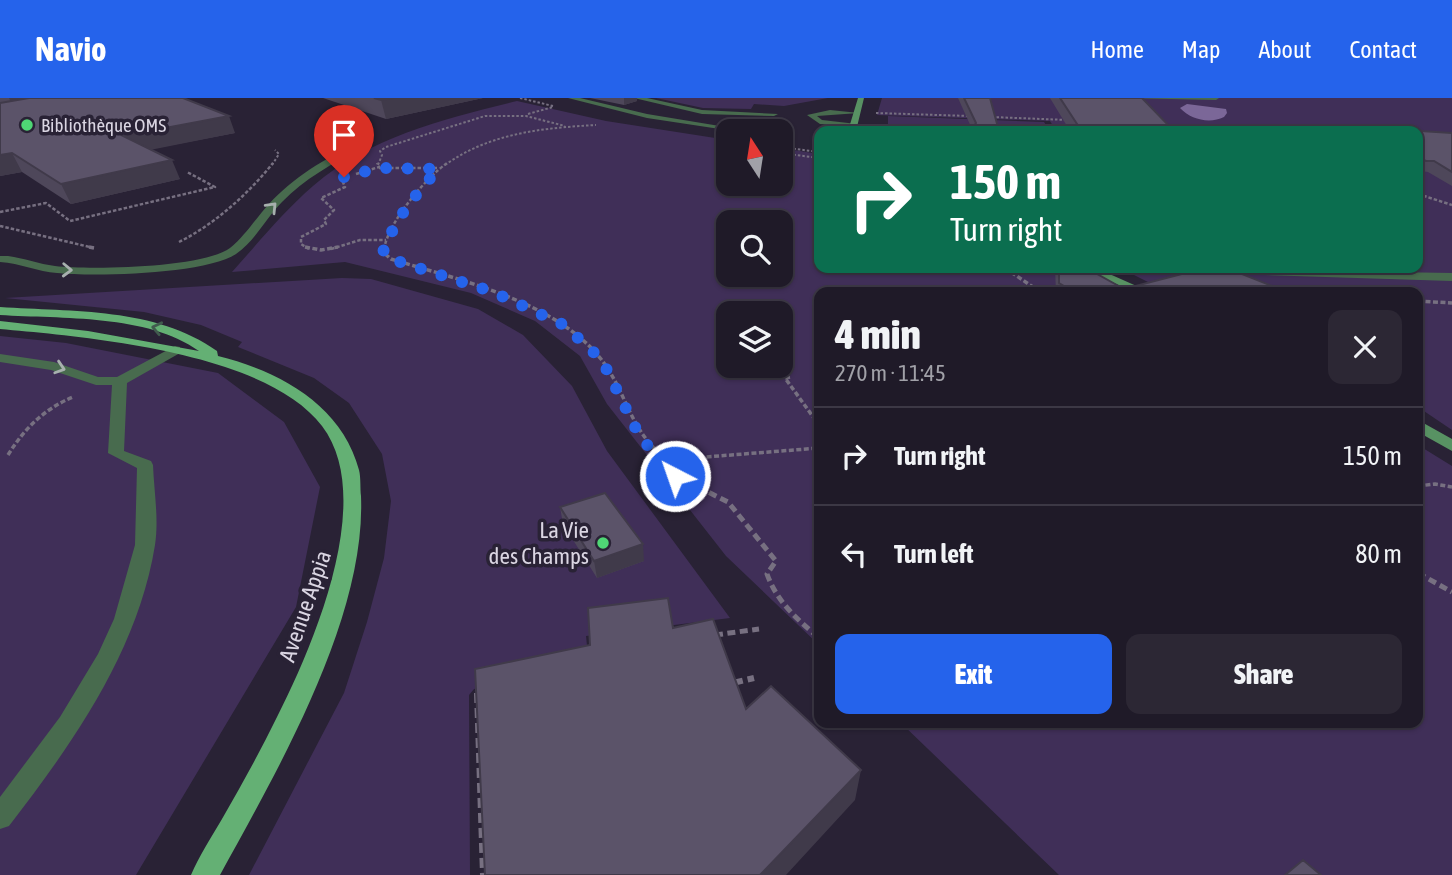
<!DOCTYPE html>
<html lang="en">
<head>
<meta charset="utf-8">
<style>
	:root { --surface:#1f1a28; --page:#2c2734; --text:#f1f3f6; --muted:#a1a1a8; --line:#3c3845; --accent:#2563eb }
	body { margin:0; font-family:"Asap Condensed",sans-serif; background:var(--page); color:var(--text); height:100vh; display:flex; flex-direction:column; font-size:26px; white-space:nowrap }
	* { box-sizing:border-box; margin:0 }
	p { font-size:23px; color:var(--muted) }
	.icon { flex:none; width:38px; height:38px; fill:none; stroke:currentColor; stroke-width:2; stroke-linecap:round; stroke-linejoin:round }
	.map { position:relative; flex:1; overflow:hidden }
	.panel { position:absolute; left:814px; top:189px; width:609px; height:441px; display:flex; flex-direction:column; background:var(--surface); border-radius:14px; box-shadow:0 2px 5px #0004,0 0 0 2px var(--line) }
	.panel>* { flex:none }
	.top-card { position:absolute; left:814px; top:28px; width:609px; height:147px; border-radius:14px; box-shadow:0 2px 5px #0004,0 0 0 2px var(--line); background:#0b6e4f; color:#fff; overflow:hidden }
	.needle { width:46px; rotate:348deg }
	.fabs { position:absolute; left:716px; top:21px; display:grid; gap:14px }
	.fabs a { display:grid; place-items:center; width:77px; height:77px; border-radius:14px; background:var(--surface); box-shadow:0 2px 5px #0004,0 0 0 2px var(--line); font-size:35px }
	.pin { position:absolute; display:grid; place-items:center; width:60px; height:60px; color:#fff; margin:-72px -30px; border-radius:50% 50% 50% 0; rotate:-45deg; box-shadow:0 0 7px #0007 }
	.pin .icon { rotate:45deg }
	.me { position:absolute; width:77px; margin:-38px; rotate:319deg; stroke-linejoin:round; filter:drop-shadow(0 0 5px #0008) }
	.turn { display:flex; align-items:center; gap:24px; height:147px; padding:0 21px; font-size:32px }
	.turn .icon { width:91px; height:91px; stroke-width:2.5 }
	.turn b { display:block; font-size:49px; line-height:60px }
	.round { display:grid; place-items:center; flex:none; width:74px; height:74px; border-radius:14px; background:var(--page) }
	.headline { display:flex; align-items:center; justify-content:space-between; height:119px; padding:0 21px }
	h1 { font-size:42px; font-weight:800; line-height:52px }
	.cta { display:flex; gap:14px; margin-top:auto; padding:14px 21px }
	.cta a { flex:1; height:80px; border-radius:14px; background:var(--accent); color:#fff; font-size:28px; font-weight:800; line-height:80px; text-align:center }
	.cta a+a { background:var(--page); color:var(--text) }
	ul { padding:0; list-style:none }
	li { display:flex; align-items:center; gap:21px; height:98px; padding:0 21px; border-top:2px solid var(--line) }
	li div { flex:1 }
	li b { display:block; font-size:26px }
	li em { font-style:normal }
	header { display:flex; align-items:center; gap:42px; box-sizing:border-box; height:98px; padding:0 35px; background:var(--accent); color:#fff }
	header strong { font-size:33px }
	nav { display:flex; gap:38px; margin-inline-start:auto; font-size:24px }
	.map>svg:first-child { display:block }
	.green { fill:#402f58; fill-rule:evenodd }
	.water { fill:#7b6798 }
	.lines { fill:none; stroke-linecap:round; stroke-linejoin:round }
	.path-far4 { stroke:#777081; stroke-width:2; stroke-dasharray:2.5 2; stroke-linecap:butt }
	.path-far3 { stroke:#777081; stroke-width:2.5; stroke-dasharray:3.5 2; stroke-linecap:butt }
	.path-far2 { stroke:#777081; stroke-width:3.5; stroke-dasharray:5 2.5; stroke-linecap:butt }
	.path-far1 { stroke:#777081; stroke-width:5; stroke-dasharray:8 4.5; stroke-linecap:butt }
	.path { stroke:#777081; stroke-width:6; stroke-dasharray:10 5; stroke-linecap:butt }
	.lane { fill:#486b4e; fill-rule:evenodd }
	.secondary { fill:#589263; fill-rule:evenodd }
	.primary { fill:#64b074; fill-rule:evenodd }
	.wall { fill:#4e475a }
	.shaded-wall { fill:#403a4a }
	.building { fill:#5b5369; stroke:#403a4a; stroke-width:2 }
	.oneway { stroke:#a7b0ae }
	.oneway2 { stroke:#415b4e }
	.route { stroke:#2563eb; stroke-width:12; stroke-dasharray:0 21.6 }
	.poi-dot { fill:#4fd675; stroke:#292235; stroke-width:2.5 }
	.labels { text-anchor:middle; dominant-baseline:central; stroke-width:7; stroke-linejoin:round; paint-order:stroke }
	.far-poi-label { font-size:19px; fill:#dad5e2; stroke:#292235; text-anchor:start }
	.poi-label { font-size:23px; fill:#dad5e2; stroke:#292235; text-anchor:end }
	.street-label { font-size:23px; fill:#dad5e2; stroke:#292235 }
</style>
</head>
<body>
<header>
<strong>Navio</strong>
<nav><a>Home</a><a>Map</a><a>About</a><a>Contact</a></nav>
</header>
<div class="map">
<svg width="1452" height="777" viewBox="0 0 1452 777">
	<rect width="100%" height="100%" fill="#292235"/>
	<path class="green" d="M656,0H828L784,8L754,6L751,11L703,10Z
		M882,0H1452V332L1418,309V194H1168L1134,177L1138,174L1133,170H1418V33H1056L1050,23L877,17Z
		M517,3L606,23L728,42V86H780L781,50L819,56V170H1068L1124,194H819V547L726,458L607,306L580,258L535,223L471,195L345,164L232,174C258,145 283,114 313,88C371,38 445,21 517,3ZM728,124H780V177H728ZM728,215H780V268H728Z
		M888,18L1044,24L1050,33H888Z
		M342,180L371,181L478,211L523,237L572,288L607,353L730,520L586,538L589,567L474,591L469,597L470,777H249L344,595L367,524L384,460L391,403L382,356L349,305L314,280L238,249L242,244L201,227L144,214L5,200Z
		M0,238L66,245L218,275L284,324L320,389L296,509L136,777H0Z
		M1418,347L1452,368V777H1059L901,625H1418Z"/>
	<path class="water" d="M1187,6L1226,11L1227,15L1224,19C1210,26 1191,22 1180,10Z"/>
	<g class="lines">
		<path class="path-far4" d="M520,0L553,8
			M876,15L969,18
			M528,16L553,9
			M992,19L1067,22
			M780,49L819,54
			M780,55L819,60
			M272,67L279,56L275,52
			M378,67L382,57L380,53L386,49L485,18H526L565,28
			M445,67C490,35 542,30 596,27"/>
		<path class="path-far3" d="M379,70H437
			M356,76L379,69L377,65
			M1418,96L1452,107
			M0,114L46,105L70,123L215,89L187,74
			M0,128L94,150
			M179,144C215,126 248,96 273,65
			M309,151L301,146V139L326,126L324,122L334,112L321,100L345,89L342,82
			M331,151L360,142H386
			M384,151C389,123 425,81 447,65"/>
		<path class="path-far2" d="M89,149L94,150
			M305,149L321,152L338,149
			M384,149V155L391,161C459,182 555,203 601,261C628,296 629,334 668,362L819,350
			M1005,170L1033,189
			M1418,203L1452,205
			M790,279L785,280L819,327
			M8,357C24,331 44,311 73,299
			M668,362L675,378L702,391
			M1418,388L1435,386L1452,389"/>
		<path class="path-far1" d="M698,389L728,404L776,463L767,476C777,504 797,521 819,540
			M1418,475L1452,494
			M1418,512V518
			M715,537L759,531"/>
		<path class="path" d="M733,585L754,580
			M477,595L483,777"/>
		<path class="lane" d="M568,0H580L647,16L750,33H733L647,20Z
			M634,0H647L702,12L778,16L774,18L702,16Z
			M1125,0H1219L1216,2Z
			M830,12L859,15L817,18L822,22L857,26L853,28L820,26L807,17Z
			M358,47L361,51C333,65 304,81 282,104C266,120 255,143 236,156C206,176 95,179 57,175C38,174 20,165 0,164V158H8C24,160 39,166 55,168C90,172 203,170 230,150C245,138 256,120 269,106C292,81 326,58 358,47Z
			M1138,170L1452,175V183L1204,175L1096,177L1090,174L1096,171Z
			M175,248L180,249V255L127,285L124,353L151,363L153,367C154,393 159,421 155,447C138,553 73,645 9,728L0,731V699L60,619L98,556L114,521L135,447L137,370L108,355L112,287H96L51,272L0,264V256L54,264L98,279H117Z"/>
		<path class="secondary" d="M858,0H864L856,33H848Z
			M1081,170H1096L1150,194H1134Z
			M1418,322L1452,341V353L1418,334Z"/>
		<path class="primary" d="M0,209C73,214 155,209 217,253L218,258C279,273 342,307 359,372C361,380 360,390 361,398C366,521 278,671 220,777H191C199,758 211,740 222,721C241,688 260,654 277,619C313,548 377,400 322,328C266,254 88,239 0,231V223L88,233L199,253C147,216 62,221 0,217Z"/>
	</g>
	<path class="wall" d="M0,0H183L235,35L151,51L180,81L71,106L22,74L0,78Z
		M323,0H483L386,21Z
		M590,0H637V3L624,7Z
		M958,0H990L972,31Z
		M1050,0H1142L1174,33H1070Z
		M1373,30L1452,35V88L1428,74L1421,73L1418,71V33H1371Z
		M1055,170H1091L1092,173L1124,191L1287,194H1056Z
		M560,409L644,463L597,480L563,426Z"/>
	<path class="shaded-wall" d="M9,0H80L14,11Z
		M393,0H483L386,21L381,2Z
		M624,0H637V3L624,7Z
		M229,18L235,35L130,56L123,38Z
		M12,55L22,74L0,78V57Z
		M172,62L180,81L71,106L61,86Z
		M643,446L644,463L597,480L594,463Z
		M861,672L855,702L786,777H760Z"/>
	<path class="building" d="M29,0H183L229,18L123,38L172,62L61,86L12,55L0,57V5Z
		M374,0H393L381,2Z
		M964,0H990L999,33H971L976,25Z
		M1060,0H1142L1174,33L1081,32Z
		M1373,30L1452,35V74L1434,63H1426L1418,58V33H1377Z
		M1059,170H1091L1092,173L1124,191L1205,170H1227L1287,194H1074L1059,185Z
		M605,395L643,446L594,463L560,409Z
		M668,500L673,530L713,521L746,611L771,588L861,672L760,777H485L475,571L590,547L588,510Z
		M1303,762L1321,777H1285Z"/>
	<defs><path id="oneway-chevron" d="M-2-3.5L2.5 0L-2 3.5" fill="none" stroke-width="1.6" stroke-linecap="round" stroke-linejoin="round" transform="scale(1.75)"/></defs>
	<g class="oneway">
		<use href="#oneway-chevron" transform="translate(272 109) rotate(-46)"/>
		<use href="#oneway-chevron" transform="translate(67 172) rotate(2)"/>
		<use href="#oneway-chevron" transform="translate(60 270) rotate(18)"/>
	</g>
	<use class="oneway2" href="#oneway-chevron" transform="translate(157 230) rotate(-168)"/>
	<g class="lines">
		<path class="route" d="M344,79L379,70L438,71L407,108L383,149L384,155L391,161L493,194L564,227L602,262L640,339L652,352L668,362L675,378"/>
	</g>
	<g class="poi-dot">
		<circle cx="27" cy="27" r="7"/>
		<circle cx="603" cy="445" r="7"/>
	</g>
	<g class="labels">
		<g class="far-poi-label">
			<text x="41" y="27">Bibliothèque OMS</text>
		</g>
		<g class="poi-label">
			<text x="589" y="432">La Vie<tspan x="589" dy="26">des Champs</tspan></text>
		</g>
		<g class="street-label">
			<text transform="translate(305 508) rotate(-71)">Avenue Appia</text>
		</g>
	</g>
</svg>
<div class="fabs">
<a><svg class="needle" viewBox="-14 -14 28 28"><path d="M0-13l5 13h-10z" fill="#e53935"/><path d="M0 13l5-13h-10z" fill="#a1a1a8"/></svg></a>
<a><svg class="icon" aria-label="search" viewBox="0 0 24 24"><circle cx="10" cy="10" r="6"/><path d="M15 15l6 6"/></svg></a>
<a><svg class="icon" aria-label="layers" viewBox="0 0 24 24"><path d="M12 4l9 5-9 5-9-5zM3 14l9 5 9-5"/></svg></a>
</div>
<div class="pin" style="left:344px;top:79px;background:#d93025"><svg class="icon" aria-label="arrive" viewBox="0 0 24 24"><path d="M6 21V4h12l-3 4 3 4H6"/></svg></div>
<svg class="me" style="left:675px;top:378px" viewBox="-20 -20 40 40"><circle r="17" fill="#2563eb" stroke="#fff" stroke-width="3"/><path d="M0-11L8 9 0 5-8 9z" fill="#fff"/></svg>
<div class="top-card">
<div class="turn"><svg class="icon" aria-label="right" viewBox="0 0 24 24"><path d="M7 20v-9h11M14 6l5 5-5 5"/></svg><div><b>150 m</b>Turn right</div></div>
</div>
<section class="panel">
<div class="headline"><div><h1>4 min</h1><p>270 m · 11:45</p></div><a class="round"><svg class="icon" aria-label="close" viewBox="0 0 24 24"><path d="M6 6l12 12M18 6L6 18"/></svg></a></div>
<ul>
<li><svg class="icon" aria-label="right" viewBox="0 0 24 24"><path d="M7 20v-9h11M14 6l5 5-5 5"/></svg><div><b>Turn right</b></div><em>150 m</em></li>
<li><svg class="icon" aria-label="left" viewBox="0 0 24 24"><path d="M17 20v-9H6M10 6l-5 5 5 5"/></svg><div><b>Turn left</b></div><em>80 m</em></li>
</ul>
<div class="cta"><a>Exit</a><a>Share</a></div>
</section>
</div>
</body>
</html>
